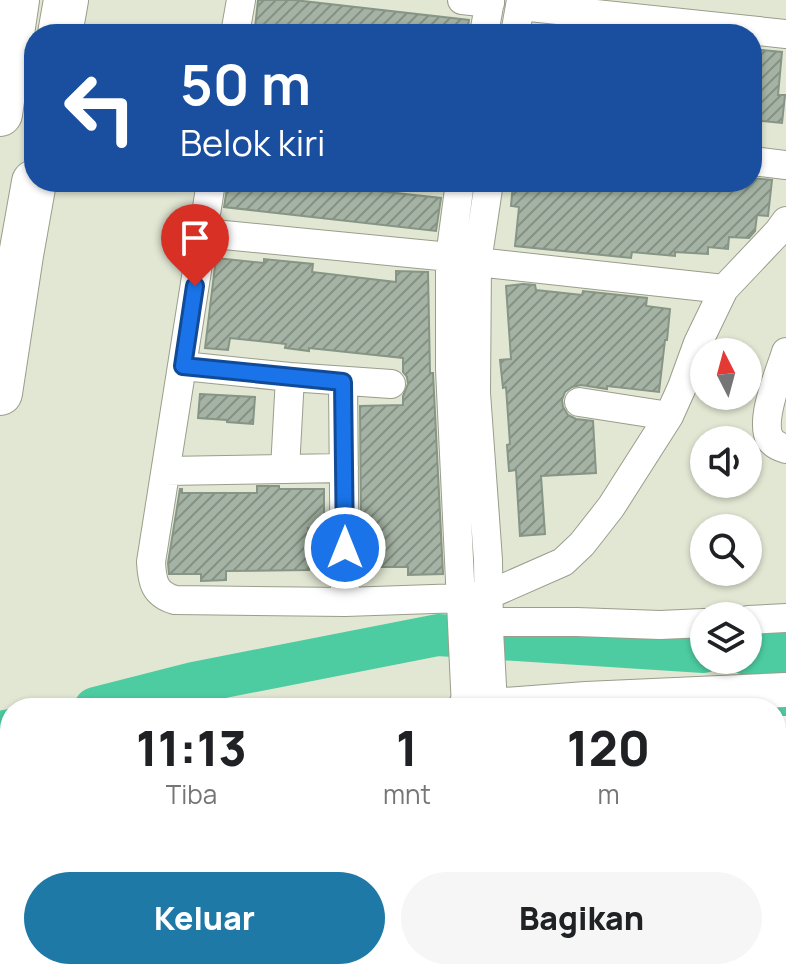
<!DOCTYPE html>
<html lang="id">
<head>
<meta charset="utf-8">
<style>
	:root { --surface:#fff; --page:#f6f6f6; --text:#202124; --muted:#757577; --accent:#1e79a7 }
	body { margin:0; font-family:Manrope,sans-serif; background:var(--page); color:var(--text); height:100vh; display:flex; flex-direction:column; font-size:30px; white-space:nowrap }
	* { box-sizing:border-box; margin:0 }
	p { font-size:26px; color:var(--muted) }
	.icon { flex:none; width:44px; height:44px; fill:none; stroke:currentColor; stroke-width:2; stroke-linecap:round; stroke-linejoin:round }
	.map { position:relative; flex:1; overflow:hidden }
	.sheet { position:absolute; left:0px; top:698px; width:786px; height:282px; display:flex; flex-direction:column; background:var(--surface); border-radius:32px 32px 0 0; box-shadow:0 2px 6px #0004 }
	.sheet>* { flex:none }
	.banner { position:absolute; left:24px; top:24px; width:738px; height:168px; border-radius:32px; box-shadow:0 2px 6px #0004; background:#1a4fa0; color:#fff; overflow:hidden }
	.needle { width:52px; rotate:354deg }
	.tools { position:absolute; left:690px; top:338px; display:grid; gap:16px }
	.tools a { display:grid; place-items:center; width:72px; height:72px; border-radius:50%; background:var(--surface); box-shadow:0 2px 6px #0004; font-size:40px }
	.pin { position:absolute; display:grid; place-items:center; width:68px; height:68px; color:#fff; margin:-82px -34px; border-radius:50% 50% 50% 0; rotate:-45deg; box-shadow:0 0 8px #0007 }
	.pin .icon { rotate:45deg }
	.me { position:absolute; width:88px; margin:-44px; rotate:0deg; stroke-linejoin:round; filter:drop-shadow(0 0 6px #0008) }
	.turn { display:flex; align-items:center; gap:28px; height:168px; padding:0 24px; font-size:36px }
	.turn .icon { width:104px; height:104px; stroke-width:2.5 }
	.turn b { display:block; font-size:56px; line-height:68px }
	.eta { display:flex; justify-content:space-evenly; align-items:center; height:136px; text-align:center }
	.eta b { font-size:48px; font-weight:800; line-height:56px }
	.action { display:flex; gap:16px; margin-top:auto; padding:16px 24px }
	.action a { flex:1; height:92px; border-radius:48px; background:var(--accent); color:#fff; font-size:32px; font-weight:800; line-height:92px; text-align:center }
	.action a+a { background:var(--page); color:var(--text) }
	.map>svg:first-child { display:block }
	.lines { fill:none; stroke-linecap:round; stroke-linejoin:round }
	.river { stroke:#4dcca1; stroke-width:42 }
	.building { fill:url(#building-hatch); stroke:#869585; stroke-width:2 }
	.minor-casing { stroke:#999e8c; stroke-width:30 }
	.tertiary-casing { stroke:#999e8c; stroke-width:36 }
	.motorway-casing { stroke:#999e8c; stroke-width:46 }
	.minor { stroke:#fff; stroke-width:28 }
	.tertiary { stroke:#fff; stroke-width:34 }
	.motorway { stroke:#fff; stroke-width:44 }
	.route-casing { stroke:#114b97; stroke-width:20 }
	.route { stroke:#1a73e8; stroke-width:14 }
</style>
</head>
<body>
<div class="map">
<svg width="786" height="979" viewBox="0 0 786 979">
	<defs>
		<pattern id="building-hatch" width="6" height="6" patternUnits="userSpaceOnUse" patternTransform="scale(2)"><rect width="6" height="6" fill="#a4b3a3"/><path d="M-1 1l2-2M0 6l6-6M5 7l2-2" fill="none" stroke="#859184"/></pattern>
	</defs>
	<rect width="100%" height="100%" fill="#e1e7d3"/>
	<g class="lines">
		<path class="river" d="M748,655L786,653
			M95,708L193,683L438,635L704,652
			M776,714H786
			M0,732L10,730"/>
	</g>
	<path class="building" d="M258,0H294L469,20L467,34H304L255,28Z
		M752,49L782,52L778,95H785L782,123L752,120Z
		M752,178L772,180L768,216L757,215L755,231L749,238L729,237L728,249L708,247V254L675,252V256L632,252L631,258L515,246L519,207L511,206L513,184L571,190V182H752Z
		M228,182H296L441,198L436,231L224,207Z
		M216,258L264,263V259L313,264L312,272L396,282V271L428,272L430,373H433L443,574L408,575V567H364L363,525H361L360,406L403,405V396L408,384L407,377L403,372V358L309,348V351L285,348L286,344L230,338L228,350L205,348Z
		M523,284L535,285L536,290L582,295L583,291L647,298L646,306L670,309L667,340H665L659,392L607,386V389L581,385L572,387L565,392L562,400L563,407L568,415L576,419L593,421L596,473L541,476L545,534L520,536L516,470L509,471L507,445L510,444L506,387L503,388L500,360L511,359L506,286Z
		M200,394L255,397L253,424L227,422V420L198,418Z
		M257,486H279V489H324V528H308L309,570L226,571V580L201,581V574H169L168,563L180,489H182V493H257Z"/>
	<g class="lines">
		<defs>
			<path id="minor" d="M462,0L490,3
				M520,6L786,34
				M235,34L241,0
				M484,34L490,0
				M515,34L521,0
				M752,161L786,165
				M211,182L151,562C152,581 154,594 175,600L345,602L462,598L488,595L563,562L582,544L611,507L669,416L682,387L698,343L724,289L778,232L786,221
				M460,182L450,257V369L466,708
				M489,182L477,262L476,393L488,560L489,630L493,705
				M204,233L450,257
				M477,262L724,289
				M786,352C780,372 759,420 770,439C774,445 780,447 786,449
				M183,366L290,377L391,384
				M343,382L345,602
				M579,402L669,416
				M285,469L290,377
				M166,471L344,468
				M748,620L786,618
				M489,622H577L660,625L704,623
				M776,730H786
				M267,979L268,970"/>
			<path id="tertiary" d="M464,708L586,699L786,690
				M0,781L10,780"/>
			<path id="motorway" d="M60,34L66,0
				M0,114L17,0
				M0,393L21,255L34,182"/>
		</defs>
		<use href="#minor" class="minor-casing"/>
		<use href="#tertiary" class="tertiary-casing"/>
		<use href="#motorway" class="motorway-casing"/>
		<use href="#minor" class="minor"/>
		<use href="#tertiary" class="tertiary"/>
		<use href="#motorway" class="motorway"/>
	</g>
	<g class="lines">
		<defs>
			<path id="route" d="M195,286L183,366L343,382L345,548"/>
		</defs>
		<use href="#route" class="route-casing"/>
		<use href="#route" class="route"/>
	</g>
</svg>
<div class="tools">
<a><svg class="needle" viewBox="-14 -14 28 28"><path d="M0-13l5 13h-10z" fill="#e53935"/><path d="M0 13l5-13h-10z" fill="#757577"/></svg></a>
<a><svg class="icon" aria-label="sound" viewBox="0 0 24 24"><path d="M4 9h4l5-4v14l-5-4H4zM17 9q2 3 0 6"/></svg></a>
<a><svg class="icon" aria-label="search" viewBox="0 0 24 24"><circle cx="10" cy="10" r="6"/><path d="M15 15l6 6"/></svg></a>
<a><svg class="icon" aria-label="layers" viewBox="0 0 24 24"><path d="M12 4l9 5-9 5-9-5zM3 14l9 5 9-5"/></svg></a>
</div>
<div class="pin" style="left:195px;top:286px;background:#d93025"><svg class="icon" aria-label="arrive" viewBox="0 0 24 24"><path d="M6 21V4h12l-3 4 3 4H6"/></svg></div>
<svg class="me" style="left:345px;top:548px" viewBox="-20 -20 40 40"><circle r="17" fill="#1a73e8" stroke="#fff" stroke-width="3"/><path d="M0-11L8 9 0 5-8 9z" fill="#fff"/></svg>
<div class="banner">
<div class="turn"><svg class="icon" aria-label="left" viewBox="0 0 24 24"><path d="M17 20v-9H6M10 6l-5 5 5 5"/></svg><div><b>50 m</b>Belok kiri</div></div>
</div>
<section class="sheet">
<div class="eta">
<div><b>11:13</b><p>Tiba</p></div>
<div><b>1</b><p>mnt</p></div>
<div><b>120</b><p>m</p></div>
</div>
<div class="action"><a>Keluar</a><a>Bagikan</a></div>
</section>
</div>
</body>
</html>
